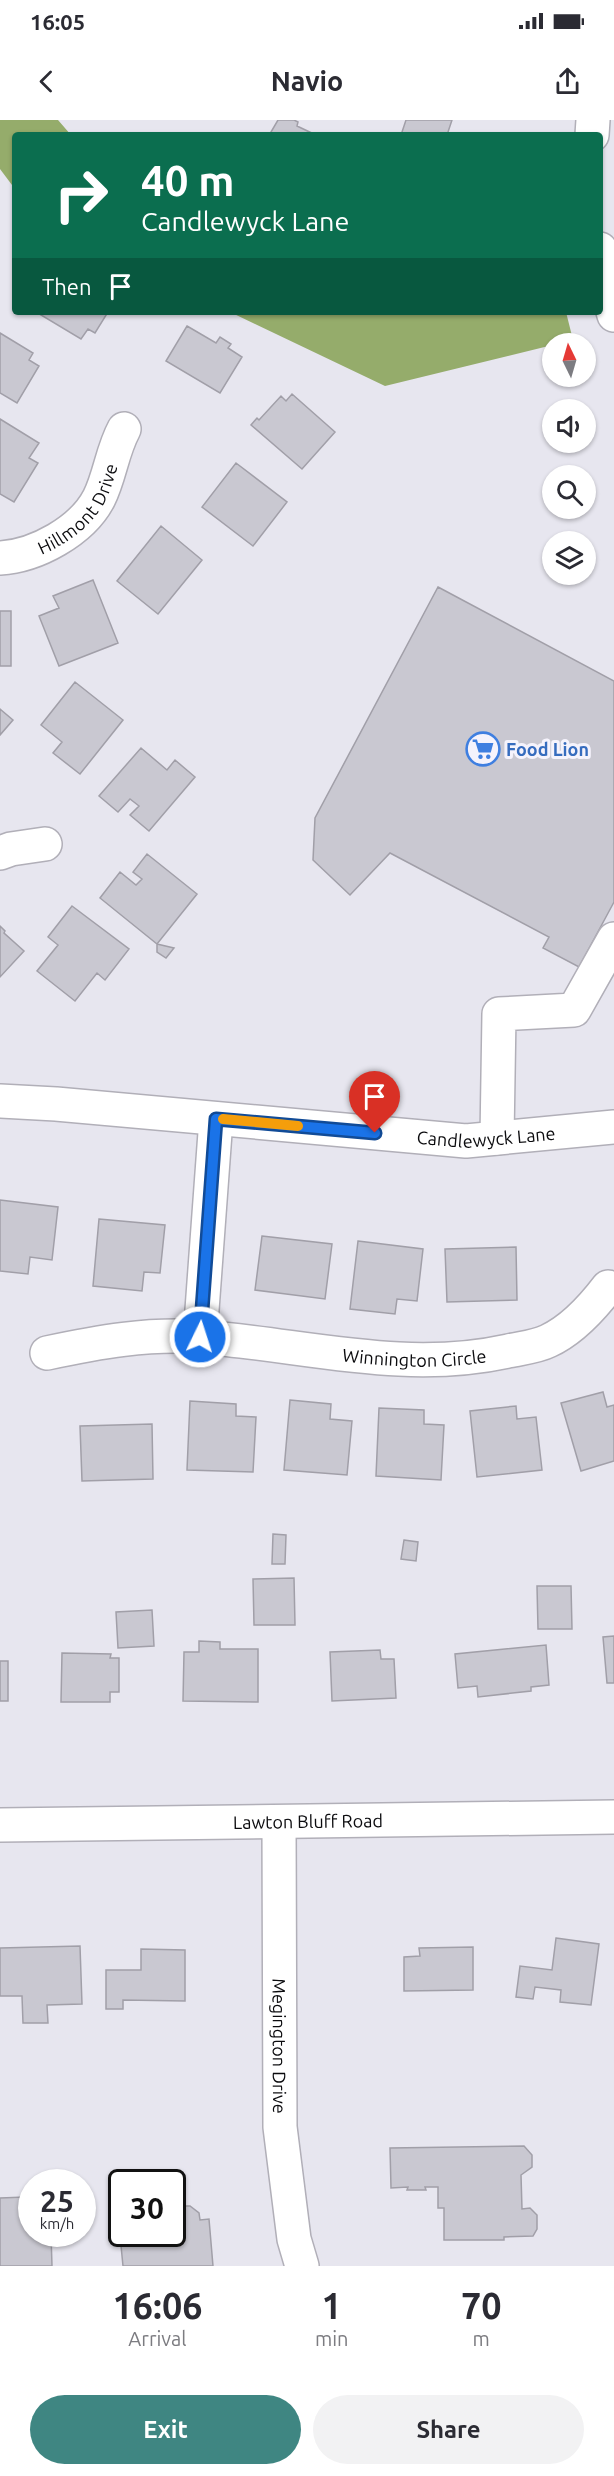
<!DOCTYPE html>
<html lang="en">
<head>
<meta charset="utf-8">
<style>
	:root { --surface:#fff; --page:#f2f2f3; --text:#2b2b33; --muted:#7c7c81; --accent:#3f8682 }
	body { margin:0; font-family:Ubuntu,sans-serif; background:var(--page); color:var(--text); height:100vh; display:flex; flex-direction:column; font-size:22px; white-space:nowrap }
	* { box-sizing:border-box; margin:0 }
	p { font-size:20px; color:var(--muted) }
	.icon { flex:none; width:33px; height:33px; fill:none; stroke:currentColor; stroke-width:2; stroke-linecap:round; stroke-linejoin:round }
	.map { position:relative; height:2146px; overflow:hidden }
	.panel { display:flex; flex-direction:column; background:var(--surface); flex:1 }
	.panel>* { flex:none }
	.hud { position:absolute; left:12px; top:12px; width:591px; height:183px; border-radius:6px; box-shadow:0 2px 4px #0004; background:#0b6e4f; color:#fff; overflow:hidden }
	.needle { width:39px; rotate:355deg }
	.tools { position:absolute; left:542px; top:213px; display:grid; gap:12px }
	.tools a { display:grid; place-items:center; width:54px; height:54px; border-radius:50%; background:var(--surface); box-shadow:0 2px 4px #0004; font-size:30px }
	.speed { position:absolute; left:18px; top:2049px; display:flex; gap:12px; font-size:30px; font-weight:700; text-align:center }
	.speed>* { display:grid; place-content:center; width:78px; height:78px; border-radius:50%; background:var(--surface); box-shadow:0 2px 4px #0004; line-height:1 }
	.speed small { font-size:15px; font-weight:400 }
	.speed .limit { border:3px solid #111; border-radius:9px; background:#fff; color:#111 }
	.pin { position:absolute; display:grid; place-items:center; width:51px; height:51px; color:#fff; margin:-62px -26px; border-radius:50% 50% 50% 0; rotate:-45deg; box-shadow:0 0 6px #0007 }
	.pin .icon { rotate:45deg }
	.me { position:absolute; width:66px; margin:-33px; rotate:4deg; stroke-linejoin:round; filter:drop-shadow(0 0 4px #0008) }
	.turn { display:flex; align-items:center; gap:21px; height:126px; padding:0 30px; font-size:27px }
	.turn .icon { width:78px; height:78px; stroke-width:2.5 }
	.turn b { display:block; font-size:42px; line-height:51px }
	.then { display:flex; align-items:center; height:57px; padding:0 30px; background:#0003; gap:12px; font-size:22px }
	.eta { display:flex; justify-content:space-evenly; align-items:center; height:102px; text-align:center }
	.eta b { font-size:36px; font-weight:700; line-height:42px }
	.button { display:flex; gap:12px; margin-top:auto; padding:12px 30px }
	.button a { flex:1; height:69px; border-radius:36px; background:var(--accent); color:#fff; font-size:24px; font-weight:700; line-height:69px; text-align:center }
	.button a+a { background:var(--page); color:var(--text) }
	.status { display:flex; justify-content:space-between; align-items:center; height:42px; padding:0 30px; background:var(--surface); direction:ltr }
	.status svg { height:16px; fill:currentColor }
	header { display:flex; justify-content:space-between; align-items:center; height:78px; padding:0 30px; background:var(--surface); font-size:27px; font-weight:700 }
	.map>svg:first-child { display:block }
	.forest { fill:#95ac6b }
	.building { fill:#c9c8d1; stroke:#a19fa8; stroke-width:1.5 }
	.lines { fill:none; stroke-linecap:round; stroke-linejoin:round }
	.minor-casing { stroke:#b1afb8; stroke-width:36 }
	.minor { stroke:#fff; stroke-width:33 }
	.route-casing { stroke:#114b97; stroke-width:15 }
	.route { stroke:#1a73e8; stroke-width:10 }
	.slow { stroke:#f59e0b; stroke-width:10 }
	.labels { text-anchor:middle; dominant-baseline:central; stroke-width:6; stroke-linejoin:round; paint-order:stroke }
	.street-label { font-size:18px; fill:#0b0b0e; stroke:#f5f3fc }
	.shop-label { font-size:18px; font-weight:bold; fill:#366cbe; stroke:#f5f3fc; text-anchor:start }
</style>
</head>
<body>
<div class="status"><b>16:05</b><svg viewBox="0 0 49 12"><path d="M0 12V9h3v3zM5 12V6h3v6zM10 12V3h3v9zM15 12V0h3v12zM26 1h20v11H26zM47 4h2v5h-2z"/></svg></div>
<header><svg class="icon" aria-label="back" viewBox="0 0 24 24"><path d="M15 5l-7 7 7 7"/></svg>Navio<svg class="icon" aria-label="share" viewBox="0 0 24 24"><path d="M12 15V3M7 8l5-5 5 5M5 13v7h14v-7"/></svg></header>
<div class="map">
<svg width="614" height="2146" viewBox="0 0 614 2146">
	<rect width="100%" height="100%" fill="#e7e6ef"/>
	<path class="forest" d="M0,0H58L71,15H15V69L0,49Z
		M230,192H566L573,220L385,266Z"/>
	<path class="building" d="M278,0H294L298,2L297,6L316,15H277L271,12Z
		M406,0H452L447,15H401Z
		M36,192H108L95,213L88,209L81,219Z
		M187,206L216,223L220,217L231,224L228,228L242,237L220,273L166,241Z
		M0,213L33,233L29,240L39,246L17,283L0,273Z
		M292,274L335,312L302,349L251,305L257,298L259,300L281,276L286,281Z
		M0,299L39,323L29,338L38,343L14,382L0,374Z
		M236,343L287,382L253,426L202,387Z
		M161,406L202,440L158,494L117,461Z
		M93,460L118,523L59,546L39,496L59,488L53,476Z
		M438,467L614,561V782L579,847L543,828L549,817L390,733L350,775L313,740L315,698Z
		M0,491H11V546H0Z
		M75,562L123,600L80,654L53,633L62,622L41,605Z
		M0,589L13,600L0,615Z
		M141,628L167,650L175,640L195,657L149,711L130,695L139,686L130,679L118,692L99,676Z
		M147,734L197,774L157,824L100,778L120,752L136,765L142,759L133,752Z
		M72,786L129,829L105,860L97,853L75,881L37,851L58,825L48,817Z
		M0,806L5,811L4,813L24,831L0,857Z
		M157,824L174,828L166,838L157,832Z
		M0,1080L58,1087L52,1140L30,1137L28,1154L0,1151Z
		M99,1099L165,1105L160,1153L144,1152L142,1171L93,1166Z
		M262,1116L332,1124L325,1179L255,1170Z
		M358,1121L423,1129L417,1181L397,1179L395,1194L350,1189Z
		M516,1127L517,1180L447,1182L445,1129Z
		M603,1272L607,1287L614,1285V1341L581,1351L561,1283Z
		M290,1280L331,1284L330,1299L352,1301L347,1355L284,1350Z
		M190,1281L236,1284V1296L256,1297L253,1352L187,1350Z
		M516,1286L517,1299L536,1297L542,1350L477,1357L470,1291Z
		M379,1288L424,1290V1304L444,1305L441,1360L376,1356Z
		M152,1304L153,1359L82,1361L80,1306Z
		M273,1414L286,1415L285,1444H272Z
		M404,1420L418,1422L416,1441L401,1439Z
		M294,1458L295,1505H254L253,1459Z
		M537,1466H571L572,1509H538Z
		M152,1490L154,1526L118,1528L116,1492Z
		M614,1516V1563H607L603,1517Z
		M199,1521L220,1522V1529H258V1582L183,1581L184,1532H199Z
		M546,1525L549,1565L531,1567V1571L478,1577L477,1566L458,1568L455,1534Z
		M380,1530L381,1539H394L396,1578L332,1581L330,1532Z
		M62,1533L111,1534L110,1538H119V1572H110V1582H61Z
		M0,1541H8V1581H0Z
		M556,1818L599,1824L591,1885L560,1882L561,1870L535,1867L533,1879L516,1877L520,1846L552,1850Z
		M80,1826L82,1884L47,1885L48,1903H23L22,1876H0V1828Z
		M473,1827V1870L404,1871V1837L420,1836L419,1828Z
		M141,1829L185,1830V1881L123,1880V1889H106V1850H141Z
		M524,2026L532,2035V2047L521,2055L522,2089L530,2088L537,2095V2109L533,2116L504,2117V2120H444V2088H438V2067H425L426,2070H407L408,2067L391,2068L390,2028Z
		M25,2077L27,2092H32V2114H51L52,2146H0V2078Z
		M176,2086H190L199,2093L200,2100L209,2099L213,2146H123L119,2105L122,2104V2114H172V2091Z"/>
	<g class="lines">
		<defs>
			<g id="minor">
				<path d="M592,15L593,0"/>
				<path d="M600,129L608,174L614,195"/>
				<path id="s1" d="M0,438C36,436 82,411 99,378C110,356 112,331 124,309"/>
				<path d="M0,733L11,729L45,724"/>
				<path id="s2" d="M0,981L56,984L466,1021L614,1007"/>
				<path d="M497,1018L499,894L574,890L614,819"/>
				<path d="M200,1217L216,999"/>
				<path id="s3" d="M47,1233C98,1222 149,1213 201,1217C304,1225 405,1254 508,1231C521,1228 536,1227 548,1221C572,1210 592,1188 608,1167"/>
				<path id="s4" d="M279,1702L280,2007L294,2119L302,2146"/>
				<path id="s5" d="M0,1705L614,1697"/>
			</g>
		</defs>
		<use href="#minor" class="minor-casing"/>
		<use href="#minor" class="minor"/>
	</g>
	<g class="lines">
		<defs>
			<path id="route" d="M200,1217L216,999L375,1013"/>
		</defs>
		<use href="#route" class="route-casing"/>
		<use href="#route" class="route"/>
		<path class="slow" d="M223,999L298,1006"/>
	</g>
	<defs>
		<symbol id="supermarket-ring" viewBox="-11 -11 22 22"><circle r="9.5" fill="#f5f3fc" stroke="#3f7fe0" stroke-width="1.5"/><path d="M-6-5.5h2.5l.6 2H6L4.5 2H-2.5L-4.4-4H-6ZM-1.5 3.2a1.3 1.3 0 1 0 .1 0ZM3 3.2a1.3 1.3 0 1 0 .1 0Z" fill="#3f7fe0"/></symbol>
	</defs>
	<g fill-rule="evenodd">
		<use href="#supermarket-ring" x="464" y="610" width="38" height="38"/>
	</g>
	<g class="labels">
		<g class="street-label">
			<text stroke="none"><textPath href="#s1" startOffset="98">Hillmont Drive</textPath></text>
			<text stroke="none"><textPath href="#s2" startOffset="488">Candlewyck Lane</textPath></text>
			<text stroke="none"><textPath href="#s3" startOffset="370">Winnington Circle</textPath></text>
			<text stroke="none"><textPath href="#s5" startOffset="308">Lawton Bluff Road</textPath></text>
			<text stroke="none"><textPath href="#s4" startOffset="224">Megington Drive</textPath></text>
		</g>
		<g class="shop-label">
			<text x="506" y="629">Food Lion</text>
		</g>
	</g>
</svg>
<div class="tools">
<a><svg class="needle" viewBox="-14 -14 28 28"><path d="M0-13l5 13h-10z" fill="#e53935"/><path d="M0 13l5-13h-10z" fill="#7c7c81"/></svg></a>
<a><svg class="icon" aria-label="sound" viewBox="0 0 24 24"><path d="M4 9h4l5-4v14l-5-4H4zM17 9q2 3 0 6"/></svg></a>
<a><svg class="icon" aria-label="search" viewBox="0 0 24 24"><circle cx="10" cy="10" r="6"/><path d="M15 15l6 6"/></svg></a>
<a><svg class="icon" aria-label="layers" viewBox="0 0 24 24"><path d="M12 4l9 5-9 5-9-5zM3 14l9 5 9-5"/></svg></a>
</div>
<div class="speed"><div>25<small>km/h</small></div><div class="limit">30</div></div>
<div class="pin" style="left:375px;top:1013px;background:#d93025"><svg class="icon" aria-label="arrive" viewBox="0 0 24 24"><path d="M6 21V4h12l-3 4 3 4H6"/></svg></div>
<svg class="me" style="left:200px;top:1217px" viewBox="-20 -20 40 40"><circle r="17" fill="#1a73e8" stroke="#fff" stroke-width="3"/><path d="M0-11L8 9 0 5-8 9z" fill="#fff"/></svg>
<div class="hud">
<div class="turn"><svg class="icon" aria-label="right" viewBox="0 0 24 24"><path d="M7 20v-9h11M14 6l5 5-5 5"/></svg><div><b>40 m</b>Candlewyck Lane</div></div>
<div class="then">Then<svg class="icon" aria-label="arrive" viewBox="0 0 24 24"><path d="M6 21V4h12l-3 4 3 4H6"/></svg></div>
</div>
</div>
<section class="panel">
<div class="eta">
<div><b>16:06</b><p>Arrival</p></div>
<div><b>1</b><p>min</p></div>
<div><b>70</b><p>m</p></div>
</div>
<div class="button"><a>Exit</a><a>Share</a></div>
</section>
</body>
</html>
